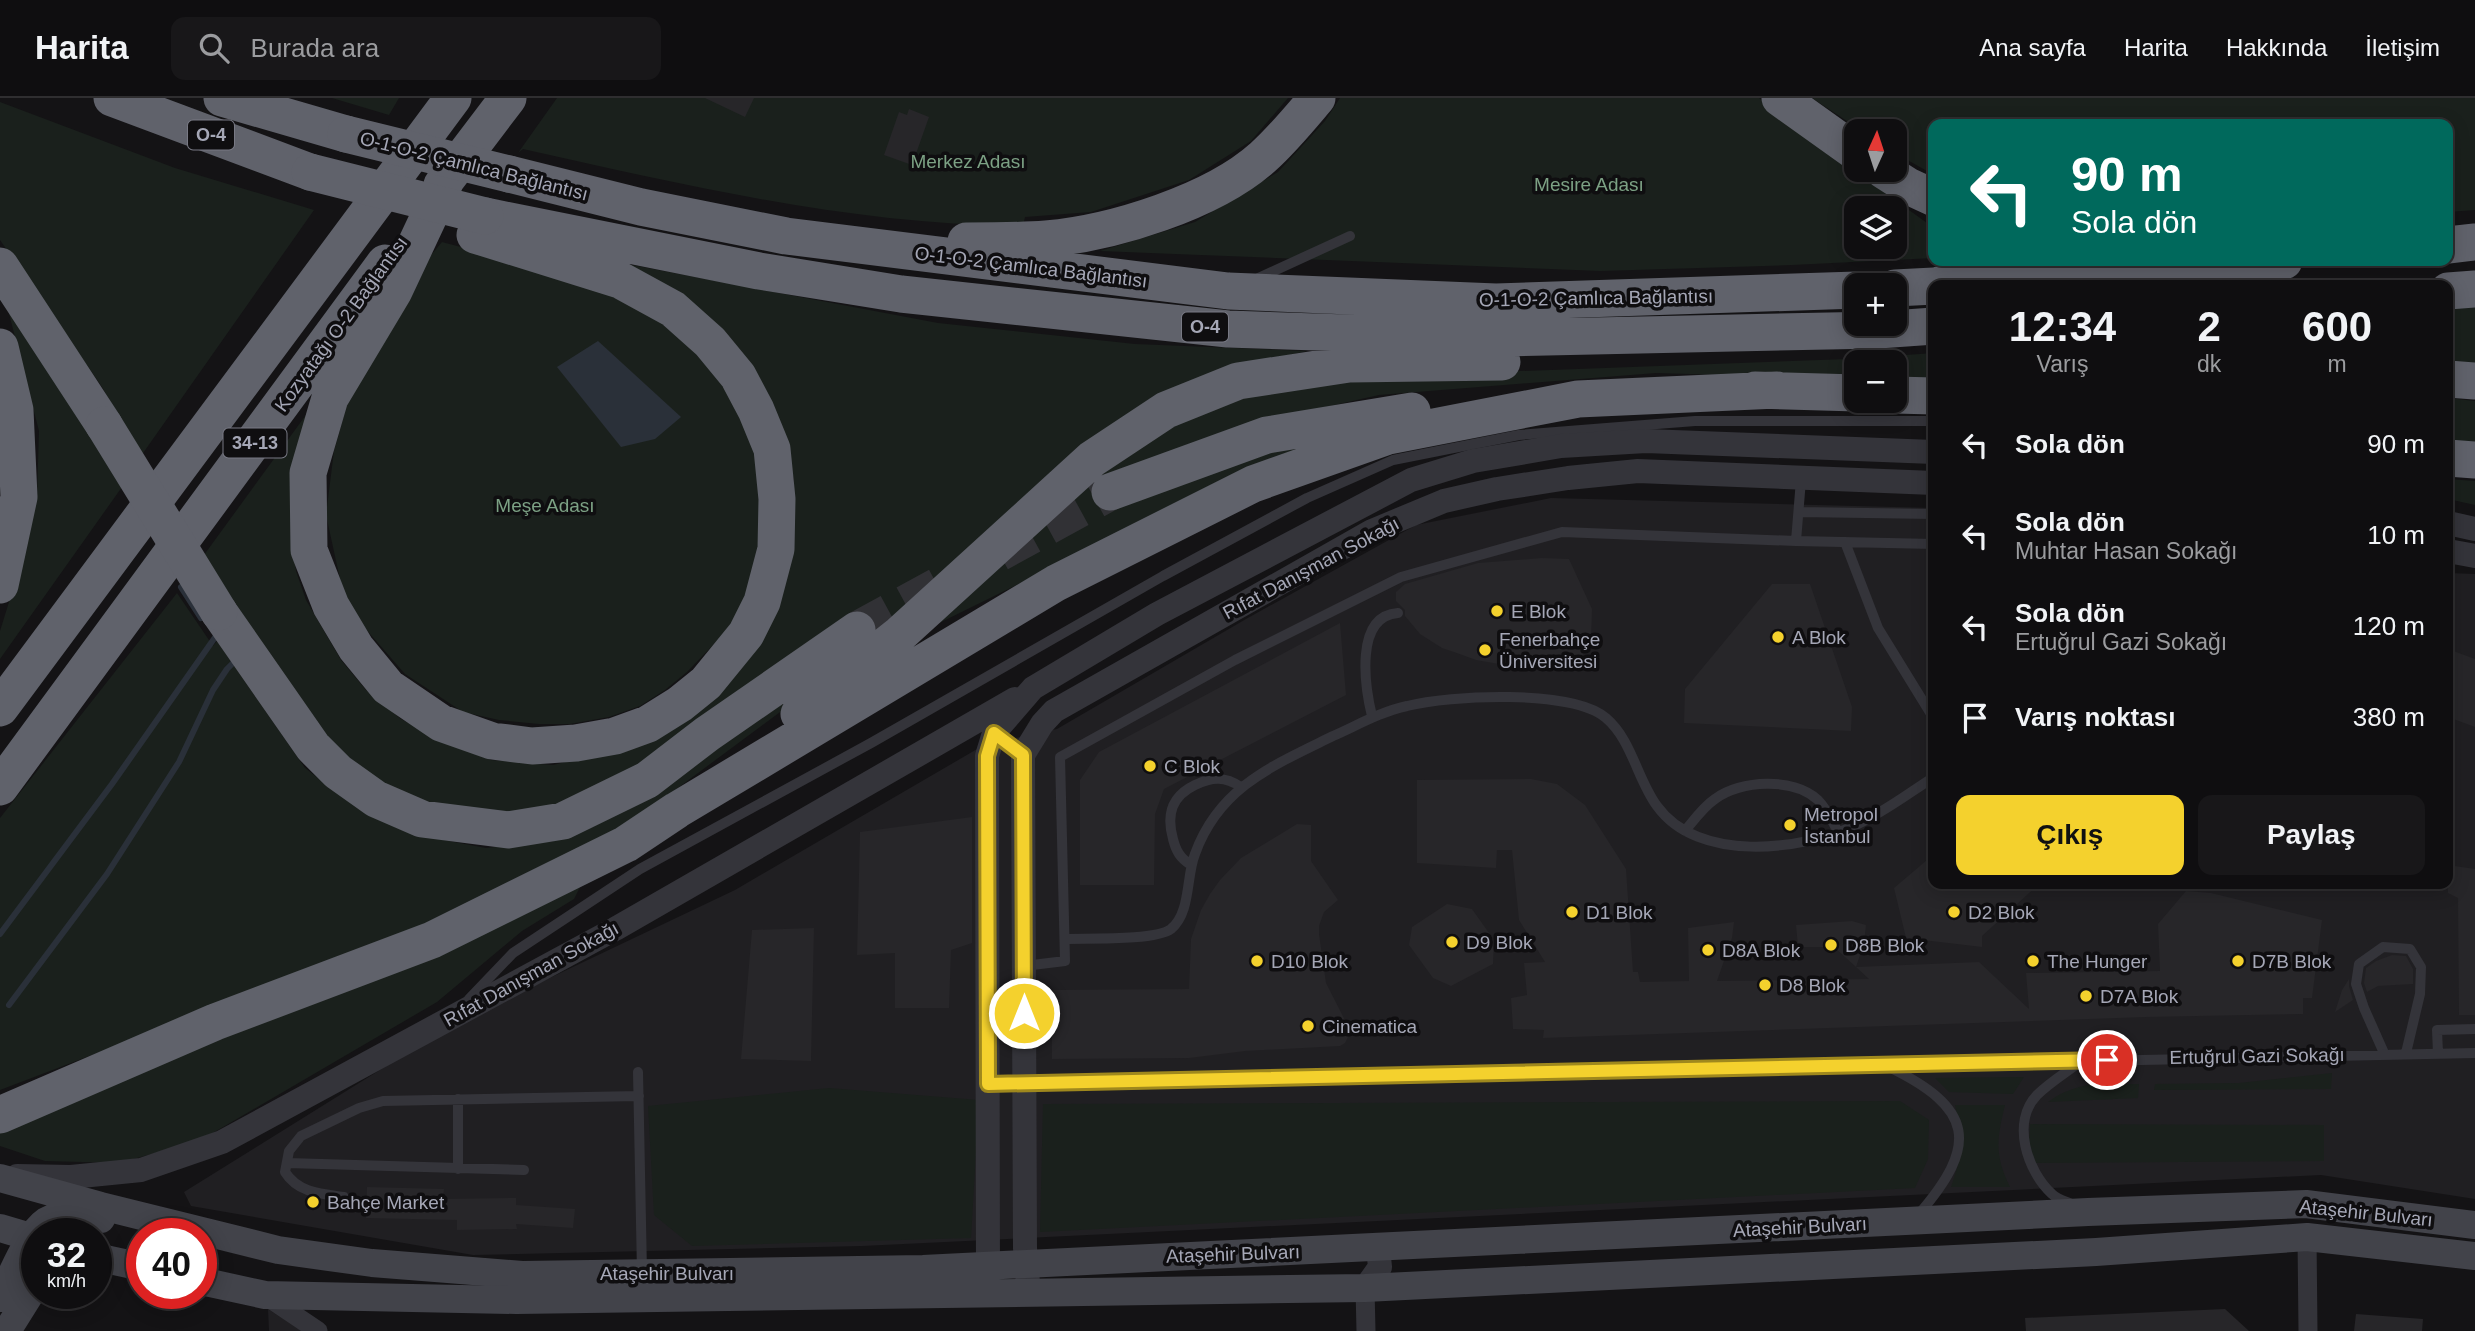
<!DOCTYPE html>
<html lang="tr">
<head>
<meta charset="utf-8">
<style>
	:root { --surface:#0f0e10; --page:#181719; --text:#f1f3f6; --muted:#9b9c9f; --line:#2f2e30; --accent:#f4d12d }
	body { margin:0; font-family:Helvetica,sans-serif; background:var(--page); color:var(--text); height:100vh; display:flex; flex-direction:column; font-size:26px; white-space:nowrap }
	* { box-sizing:border-box; margin:0 }
	p { font-size:23px; color:var(--muted) }
	.icon { flex:none; width:38px; height:38px; fill:none; stroke:currentColor; stroke-width:2; stroke-linecap:round; stroke-linejoin:round }
	.map { position:relative; flex:1; overflow:hidden }
	.panel { position:absolute; left:1928px; top:182px; width:525px; height:609px; display:flex; flex-direction:column; background:var(--surface); border-radius:14px; box-shadow:0 4px 18px #0003,0 0 0 2px var(--line) }
	.panel>* { flex:none }
	.banner { position:absolute; left:1928px; top:21px; width:525px; height:147px; border-radius:14px; box-shadow:0 4px 18px #0003,0 0 0 2px var(--line); background:#00695c; color:#fff; overflow:hidden }
	.needle { width:46px; rotate:3deg }
	.fabs { position:absolute; left:1844px; top:21px; display:grid; gap:14px }
	.fabs a { display:grid; place-items:center; width:63px; height:63px; border-radius:14px; background:var(--surface); box-shadow:0 4px 18px #0003,0 0 0 2px var(--line); font-size:35px }
	.speed { position:absolute; left:21px; top:1120px; display:flex; gap:14px; font-size:35px; font-weight:700; text-align:center }
	.speed>* { display:grid; place-content:center; width:91px; height:91px; border-radius:50%; background:var(--surface); box-shadow:0 4px 18px #0003,0 0 0 2px var(--line); line-height:1 }
	.speed small { font-size:18px; font-weight:400 }
	.speed .limit { border:10px solid #d22; background:#fff; color:#111 }
	.pin { position:absolute; display:grid; place-items:center; width:60px; height:60px; color:#fff; margin:-30px; border:4px solid #fff; border-radius:50%; box-shadow:0 2px 7px #0007 }
	.me { position:absolute; width:77px; margin:-38px; rotate:0deg; stroke-linejoin:round; filter:drop-shadow(0 0 5px #0008) }
	.turn { display:flex; align-items:center; gap:24px; height:147px; padding:0 28px; font-size:32px }
	.turn .icon { width:91px; height:91px; stroke-width:2.5 }
	.turn b { display:block; font-size:49px; line-height:60px }
	.eta { display:flex; justify-content:space-evenly; align-items:center; height:119px; text-align:center }
	.eta b { font-size:42px; font-weight:800; line-height:49px }
	.button { display:flex; gap:14px; margin-top:auto; padding:14px 28px }
	.button a { flex:1; height:80px; border-radius:14px; background:var(--accent); color:#111; font-size:28px; font-weight:800; line-height:80px; text-align:center }
	.button a+a { background:var(--page); color:var(--text) }
	ul { padding:0; list-style:none }
	li { display:flex; align-items:center; gap:21px; height:91px; padding:0 28px }
	li div { flex:1 }
	li b { display:block; font-size:26px }
	li em { font-style:normal }
	header { display:flex; align-items:center; gap:42px; box-sizing:border-box; height:98px; padding:0 35px; background:var(--surface); border-bottom:2px solid var(--line) }
	header strong { font-size:33px }
	nav { display:flex; gap:38px; margin-inline-start:auto; font-size:24px }
	.search { width:490px; height:63px; background:var(--page); display:flex; align-items:center; gap:18px; box-sizing:border-box; padding:0 24px; border-radius:14px; color:var(--muted); font-size:26px }
	.map>svg:first-child { display:block }
	.built { fill:#201f22 }
	.green { fill:#1a201c; fill-rule:evenodd }
	.water { fill:#2a3039 }
	.lines { fill:none; stroke-linecap:round; stroke-linejoin:round }
	.stream { stroke:#2a3039; stroke-width:6 }
	.building { fill:#272629 }
	.motorway-tunnel { stroke:#313135; stroke-width:37; stroke-dasharray:37 18; stroke-linecap:butt }
	.service { stroke:#34343a; stroke-width:10 }
	.minor { stroke:#34343a; stroke-width:19 }
	.tertiary { stroke:#34343a; stroke-width:24 }
	.secondary { stroke:#42434a; stroke-width:28 }
	.motorway { stroke:#60626b; stroke-width:37 }
	.motorway-bridge { stroke:#60626b; stroke-width:37 }
	.route-casing { stroke:#9f881d; stroke-width:18 }
	.route { stroke:#f4d12d; stroke-width:12 }
	.poi-dot { fill:#f4d12d; stroke:#0f0e10; stroke-width:2.5 }
	.labels { text-anchor:middle; dominant-baseline:central; stroke-width:7; stroke-linejoin:round; paint-order:stroke }
	.shield { fill:#0f0e10; stroke:#787984; stroke-width:2 }
	.shield-label { font-size:18px; font-weight:bold; fill:#a5a7b6 }
	.park-label { font-size:19px; fill:#7ca184; stroke:#0f0e10 }
	.street-label { font-size:19px; fill:#a5a7b6; stroke:#0f0e10 }
	.poi-label { font-size:19px; fill:#a5a7b6; stroke:#0f0e10; text-anchor:start }
</style>
</head>
<body>
<header>
<strong>Harita</strong>
<div class="search"><svg class="icon" aria-label="search" viewBox="0 0 24 24"><circle cx="10" cy="10" r="6"/><path d="M15 15l6 6"/></svg>Burada ara</div>
<nav><a>Ana sayfa</a><a>Harita</a><a>Hakkında</a><a>İletişim</a></nav>
</header>
<div class="map">
<svg width="2475" height="1233" viewBox="0 0 2475 1233">
	<rect width="100%" height="100%" fill="#141315"/>
	<path class="built" d="M1551,400L1934,410V786H2448V475L2475,476V1101L2321,1077L862,1148L473,1157L191,1108L184,1094L412,952L514,897L735,792L984,647L1057,631L1246,521L1416,427Z
		M268,1211L302,1233H269Z"/>
	<path class="green" d="M332,0H399L389,17Z
		M557,0H1288L1251,43L1189,82L1091,114L1025,119L1023,128C853,127 689,88 523,51L518,55Z
		M1340,0H1759L1817,46L1934,130V160L1792,167L1601,173L1100,153L1195,124L1278,74L1325,23ZM1857,110H1895V149H1857Z
		M1812,0H2475V112L2448,114V26H1934V77L1895,55V33H1862Z
		M0,4L175,70L314,112L141,358L102,289L0,142Z
		M442,144L570,178L664,222L719,275L756,342L767,416L741,518L687,574L665,592L640,608L609,619L570,626H539L499,622L463,614L405,576L357,521L342,490L326,417L334,353L347,307L406,187Z
		M611,163L938,225L1135,246L1307,253L1225,272L869,548L624,730L497,794L363,854L0,992V720L177,495L213,548L217,543L305,670L357,710L417,737L486,750L554,743L635,707L606,691L570,707L524,715L429,708L381,687L342,657L317,631L204,457L311,310L292,444L296,473L306,502L341,562L366,592L401,621L435,639L491,662L553,667L590,658L681,625L794,419V382L784,339Z
		M2,188L122,389L0,561V533L22,462L37,397L39,333Z
		M2475,208V266L2448,263V211Z
		M1934,255V283L1895,282V264H1857V281L1656,275L1379,297L1259,324L1204,372L1328,339L1258,368L921,534L1128,347L1207,306L1337,282L1494,274L1848,261Z
		M2448,300L2475,303V346L2448,344Z
		M2448,381L2475,383V407L2448,401Z
		M585,779L574,801L522,833L437,904L199,1043L119,1065L45,1063L0,1048V1028Z
		M2332,975L2331,991L2154,992L2155,986L2239,985Z
		M2024,979L2013,996L1949,994L1935,980Z
		M2139,986L2138,1000L2048,1004C2079,982 2102,986 2139,986Z
		M829,990L979,1002L971,1140L692,1148L654,1117L648,1008Z
		M1900,1003L1929,1022L1928,1061L1915,1090L1040,1134L1043,1006Z
		M1955,1007H2005C1997,1040 1994,1057 2010,1089H1951C1963,1055 1963,1042 1955,1007Z
		M2030,1026L2324,1027V1063L2033,1065L2029,1046Z"/>
	<path class="water" d="M598,243L681,319L655,341L621,349L557,269Z"/>
	<g class="lines">
		<path class="stream" d="M181,489L201,520
			M0,836L112,686L216,538
			M9,907L107,776L179,664L213,592L227,571L236,562"/>
	</g>
	<path class="building" d="M705,0H754L745,19Z
		M909,11L929,19L912,67L884,57L899,14L907,17Z
		M1542,460L1569,461L1592,511L1591,543L1582,558L1568,567L1516,569L1476,562L1454,554L1442,550L1420,536L1405,518V512L1396,503V494L1405,486L1478,465Z
		M1772,486H1810L1852,609L1851,633L1684,625L1685,591Z
		M1340,525L1346,597L1164,691L1155,716L1154,787H1080V682L1099,654Z
		M2448,551L2475,561V629L2448,619Z
		M1531,681L1557,686L1585,707L1626,771L1633,874H1638L1640,884L1689,883L1688,830L1734,824L1732,840L1717,883L1869,881L1856,869L1979,864L2029,911L2026,875L2160,873L2158,826L2186,793L2211,795L2322,822L2312,900H2303V916L2146,919L1543,940L1544,932L1513,931L1511,900L1527,897L1524,865L1545,864L1519,822L1512,752H1497L1496,770L1417,765V682Z
		M972,719V845L951,852L949,910H895V855L857,857L860,734Z
		M1297,726L1311,727V763L1338,802L1324,814L1319,828V836L1326,885L1349,930L1350,935L1345,945L1340,948L1245,953L1189,960L1052,961V892L1189,891L1191,841L1201,812L1210,796L1220,782L1241,760Z
		M1934,756V786H2039L1982,838V849L1906,840L1894,790Z
		M2448,767L2475,771V917H2459L2458,800L2448,795Z
		M1447,806L1472,811L1494,842L1493,866L1451,888L1433,880L1409,847L1412,829Z
		M1852,823L1866,827L1864,845L1856,869L1834,849H1798L1796,827Z
		M814,830L811,963L741,961L752,832Z
		M2392,857L2406,858L2413,871V886L2378,888L2367,894L2364,885L2366,870L2376,863Z
		M2349,881V888L2353,902L2335,914L2342,892Z
		M367,1089L444,1091L443,1101L516,1100V1107L575,1111L573,1130L516,1126L517,1131L457,1132V1122L366,1120Z
		M2225,1211L2249,1233H2026L2025,1220Z
		M2356,1216L2423,1221L2422,1233H2354Z"/>
	<g class="lines">
		<path class="motorway-tunnel" d="M999,455L1110,394
			M857,532L951,481"/>
		<path class="service" d="M1254,182L1350,138
			M1799,414L1934,416
			M1796,443L1934,446
			M1845,444L1878,530L1934,621
			M1372,618C1365,589 1354,518 1398,515
			M1685,733C1694,722 1703,709 1715,701C1740,682 1794,679 1818,702C1827,711 1832,723 1838,734
			M1191,767C1180,760 1176,753 1173,741C1166,716 1172,698 1195,687C1212,679 1225,678 1241,689
			M1065,841C1086,840 1155,843 1171,831C1191,815 1186,778 1195,756C1219,689 1274,667 1333,638C1358,627 1380,614 1407,608C1449,597 1573,591 1606,620C1632,642 1637,681 1657,708C1698,765 1800,753 1856,727C1883,715 1909,695 1934,679
			M1024,868L1065,863L1060,659L1235,562L1401,479L1562,434L1796,443L1801,382
			M469,901L513,855L640,771L871,645L1163,478L1307,400L1393,362L1519,337L1695,323H1934
			M2384,955L2364,910L2356,886L2359,866L2383,849L2410,851L2421,869L2420,896L2406,955
			M2438,955L2437,932L2475,931
			M1889,969C1973,1010 1980,1046 1918,1117
			M638,974L642,1174
			M989,986L2475,955
			M287,1065L524,1072
			M458,1071V1001
			M344,1099C322,1096 298,1095 285,1074L289,1053L301,1038L359,1010L383,1003L639,998
			M2072,1106C2065,1103 2057,1101 2052,1096C2027,1073 2011,1024 2037,997C2050,984 2067,974 2081,963"/>
		<path class="minor" d="M2307,1139L2308,1233
			M1365,1190L1366,1233
			M266,1198L318,1233"/>
		<path class="tertiary" d="M2448,425L2475,431
			M2448,453L2475,458
			M1023,657L1042,626L1054,613L1372,433L1444,403L1497,391L1568,380L1638,373L1934,385
			M1023,657L1025,1150L1028,1185
			M17,1078L71,1079L141,1072L222,1044L615,831L1015,601
			M988,1187L987,658L994,635L1033,590L1157,516L1411,382L1473,363L1561,348L1646,343L1934,354
			M1365,1190L1380,1169L1378,1150"/>
		<path class="secondary" d="M0,1080L101,1108L278,1152L372,1165L522,1177L923,1171L2088,1114L2306,1106L2475,1127
			M0,1130L37,1141
			M96,1159L142,1169
			M201,1183L265,1197L516,1202L1365,1190L2096,1154L2307,1139L2475,1158
			M0,1200C11,1180 27,1136 46,1123C60,1114 85,1120 101,1121
			M7,1233L37,1185"/>
		<path class="motorway" d="M112,0L310,74
			M222,0L346,36
			M1780,0L1857,55
			M1883,72L1908,88L1934,100
			M509,76L641,109L786,138L1228,193L1496,204L1857,192
			M447,80L394,193L330,300L308,375L309,452L331,508L356,550L388,589L441,625L492,643L532,648L576,645L615,638L648,626L680,606L706,585L746,536L762,504L776,451L777,401L772,351L756,312L738,278L710,244L673,211L620,182L475,137
			M442,87L508,0
			M485,118L759,173L901,196L1228,231L1500,240L1878,232L1934,228
			M966,143C993,143 1020,143 1046,141C1113,135 1213,104 1263,59C1283,41 1300,20 1317,0
			M2448,147L2475,144
			M0,168L104,327
			M1939,187L2163,175L2284,163
			M1895,190L1934,188
			M2448,193L2475,191
			M0,249L15,312L19,399L0,487
			M2448,281L2475,283
			M1755,292L1857,295
			M1895,297L1934,298
			M2448,360L2475,362
			M1110,394L1267,337L1412,313
			M219,514L313,649L338,674L376,701L422,721L508,732L563,723L647,682L707,636L857,532
			M0,610L453,0
			M799,616L900,536L1092,361L1166,312L1238,283L1349,266L1502,264
			M0,689L385,165
			M0,1017L215,924L432,842L626,746L677,712L1056,485L1253,386L1388,338L1578,301L1777,292"/>
		<path class="motorway-bridge" d="M346,36L509,76
			M310,74L485,118
			M104,327L219,514"/>
	</g>
	<g class="lines">
		<defs>
			<path id="route" d="M1024,915L1023,657L994,635L987,658L988,986L2107,962"/>
		</defs>
		<use href="#route" class="route-casing"/>
		<use href="#route" class="route"/>
	</g>
	<g class="poi-dot">
		<circle cx="1497" cy="513" r="7"/>
		<circle cx="1778" cy="539" r="7"/>
		<circle cx="1485" cy="552" r="7"/>
		<circle cx="1150" cy="668" r="7"/>
		<circle cx="1790" cy="727" r="7"/>
		<circle cx="1572" cy="814" r="7"/>
		<circle cx="1954" cy="814" r="7"/>
		<circle cx="1452" cy="844" r="7"/>
		<circle cx="1831" cy="847" r="7"/>
		<circle cx="1708" cy="852" r="7"/>
		<circle cx="1257" cy="863" r="7"/>
		<circle cx="2033" cy="863" r="7"/>
		<circle cx="2238" cy="863" r="7"/>
		<circle cx="1765" cy="887" r="7"/>
		<circle cx="2086" cy="898" r="7"/>
		<circle cx="1308" cy="928" r="7"/>
		<circle cx="313" cy="1104" r="7"/>
	</g>
	<g class="labels">
		<g class="shield">
			<rect x="188" y="22.5" width="46" height="29" rx="5"/>
			<rect x="1182" y="214.5" width="46" height="29" rx="5"/>
			<rect x="223.5" y="330.5" width="63" height="29" rx="5"/>
		</g>
		<g class="shield-label">
			<text x="211" y="37">O-4</text>
			<text x="1205" y="229">O-4</text>
			<text x="255" y="345">34-13</text>
		</g>
		<g class="park-label">
			<text x="968" y="63">Merkez Adası</text>
			<text x="1589" y="86">Mesire Adası</text>
			<text x="545" y="407">Meşe Adası</text>
		</g>
		<g class="street-label">
			<text transform="translate(474 68) rotate(14)">O-1-O-2 Çamlıca Bağlantısı</text>
			<text transform="translate(1031 169) rotate(7)">O-1-O-2 Çamlıca Bağlantısı</text>
			<text transform="translate(1596 200) rotate(-1)">O-1-O-2 Çamlıca Bağlantısı</text>
			<text transform="translate(341 226) rotate(-54)">Kozyatağı O-2 Bağlantısı</text>
			<text transform="translate(1311 470) rotate(-28)">Rıfat Danışman Sokağı</text>
			<text transform="translate(531 876) rotate(-29)">Rıfat Danışman Sokağı</text>
			<text transform="translate(2257 958) rotate(-1)">Ertuğrul Gazi Sokağı</text>
			<text transform="translate(2366 1115) rotate(6)">Ataşehir Bulvarı</text>
			<text transform="translate(1800 1129) rotate(-3)">Ataşehir Bulvarı</text>
			<text transform="translate(1233 1156) rotate(-2)">Ataşehir Bulvarı</text>
			<text x="667" y="1175">Ataşehir Bulvarı</text>
		</g>
		<g class="poi-label">
			<text x="1511" y="513">E Blok</text>
			<text x="1792" y="539">A Blok</text>
			<text x="1499" y="541">Fenerbahçe<tspan x="1499" dy="22">Üniversitesi</tspan></text>
			<text x="1164" y="668">C Blok</text>
			<text x="1804" y="716">Metropol<tspan x="1804" dy="22">İstanbul</tspan></text>
			<text x="1586" y="814">D1 Blok</text>
			<text x="1968" y="814">D2 Blok</text>
			<text x="1466" y="844">D9 Blok</text>
			<text x="1845" y="847">D8B Blok</text>
			<text x="1722" y="852">D8A Blok</text>
			<text x="1271" y="863">D10 Blok</text>
			<text x="2047" y="863">The Hunger</text>
			<text x="2252" y="863">D7B Blok</text>
			<text x="1779" y="887">D8 Blok</text>
			<text x="2100" y="898">D7A Blok</text>
			<text x="1322" y="928">Cinematica</text>
			<text x="327" y="1104">Bahçe Market</text>
		</g>
	</g>
</svg>
<div class="fabs">
<a><svg class="needle" viewBox="-14 -14 28 28"><path d="M0-13l5 13h-10z" fill="#e53935"/><path d="M0 13l5-13h-10z" fill="#9b9c9f"/></svg></a>
<a><svg class="icon" aria-label="layers" viewBox="0 0 24 24"><path d="M12 4l9 5-9 5-9-5zM3 14l9 5 9-5"/></svg></a>
<a>+</a>
<a>−</a>
</div>
<div class="speed"><div>32<small>km/h</small></div><div class="limit">40</div></div>
<div class="pin" style="left:2107px;top:962px;background:#d93025"><svg class="icon" aria-label="arrive" viewBox="0 0 24 24"><path d="M6 21V4h12l-3 4 3 4H6"/></svg></div>
<svg class="me" style="left:1024px;top:915px" viewBox="-20 -20 40 40"><circle r="17" fill="#f4d12d" stroke="#fff" stroke-width="3"/><path d="M0-11L8 9 0 5-8 9z" fill="#fff"/></svg>
<div class="banner">
<div class="turn"><svg class="icon" aria-label="left" viewBox="0 0 24 24"><path d="M17 20v-9H6M10 6l-5 5 5 5"/></svg><div><b>90 m</b>Sola dön</div></div>
</div>
<section class="panel">
<div class="eta">
<div><b>12:34</b><p>Varış</p></div>
<div><b>2</b><p>dk</p></div>
<div><b>600</b><p>m</p></div>
</div>
<ul>
<li><svg class="icon" aria-label="left" viewBox="0 0 24 24"><path d="M17 20v-9H6M10 6l-5 5 5 5"/></svg><div><b>Sola dön</b></div><em>90 m</em></li>
<li><svg class="icon" aria-label="left" viewBox="0 0 24 24"><path d="M17 20v-9H6M10 6l-5 5 5 5"/></svg><div><b>Sola dön</b><p>Muhtar Hasan Sokağı</p></div><em>10 m</em></li>
<li><svg class="icon" aria-label="left" viewBox="0 0 24 24"><path d="M17 20v-9H6M10 6l-5 5 5 5"/></svg><div><b>Sola dön</b><p>Ertuğrul Gazi Sokağı</p></div><em>120 m</em></li>
<li><svg class="icon" aria-label="arrive" viewBox="0 0 24 24"><path d="M6 21V4h12l-3 4 3 4H6"/></svg><div><b>Varış noktası</b></div><em>380 m</em></li>
</ul>
<div class="button"><a>Çıkış</a><a>Paylaş</a></div>
</section>
</div>
</body>
</html>
